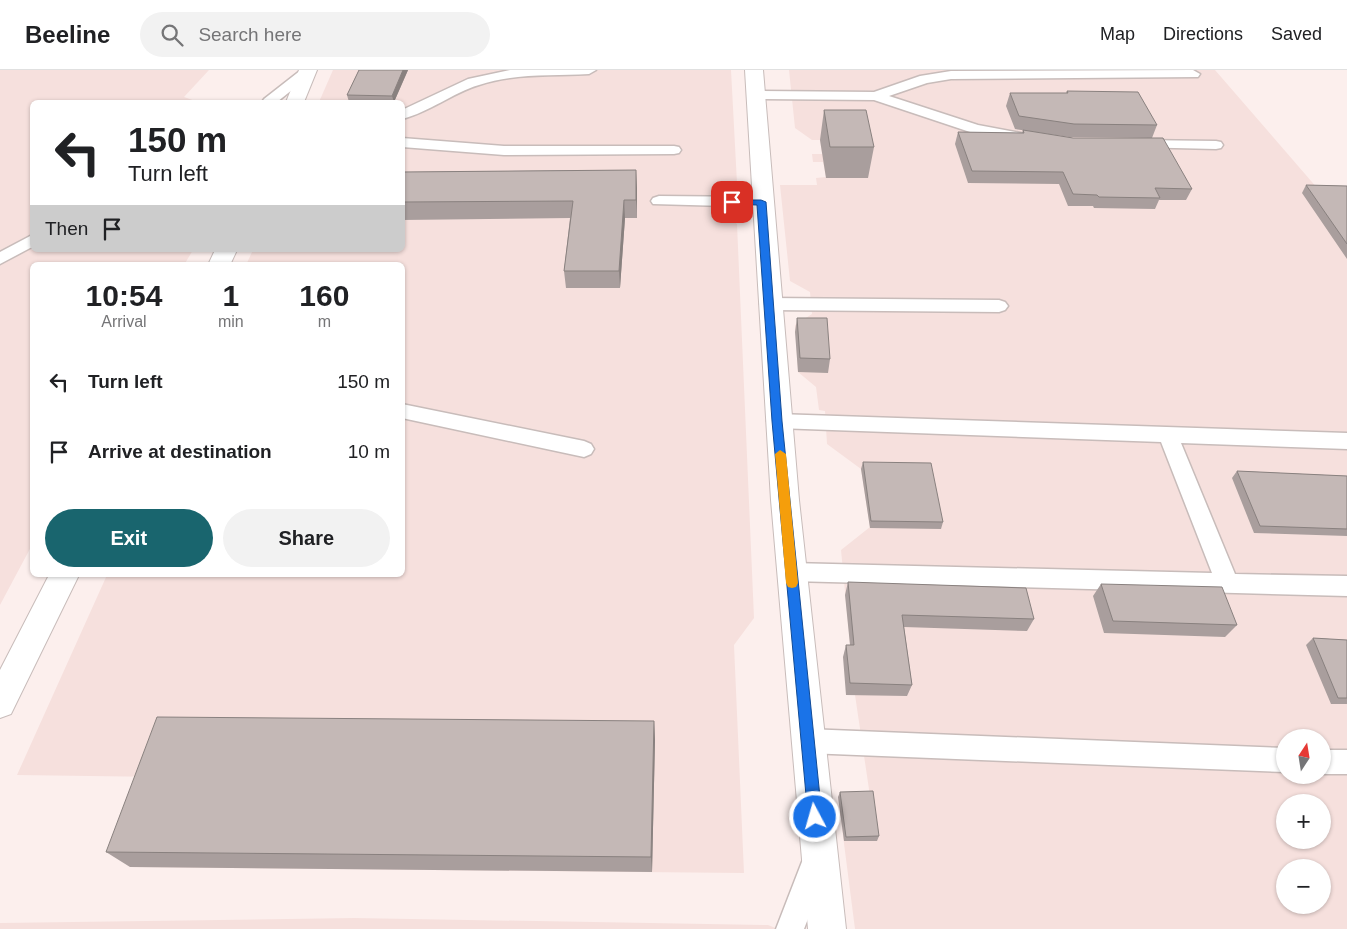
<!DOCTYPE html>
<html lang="en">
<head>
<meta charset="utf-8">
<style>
	:root { --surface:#fff; --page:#f2f2f2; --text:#202124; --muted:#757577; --line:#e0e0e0; --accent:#19656e }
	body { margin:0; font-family:Arial,sans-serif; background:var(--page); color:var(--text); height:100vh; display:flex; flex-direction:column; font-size:19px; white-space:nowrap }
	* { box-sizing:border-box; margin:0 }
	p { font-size:16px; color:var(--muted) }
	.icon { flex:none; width:28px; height:28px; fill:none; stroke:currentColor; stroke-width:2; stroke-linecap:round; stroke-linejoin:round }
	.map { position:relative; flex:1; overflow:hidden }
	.sheet { position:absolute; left:30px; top:192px; width:375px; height:315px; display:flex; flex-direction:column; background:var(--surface); border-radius:8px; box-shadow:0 1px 4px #0004 }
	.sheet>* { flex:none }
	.banner { position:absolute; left:30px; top:30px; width:375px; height:152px; border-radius:8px; box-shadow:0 1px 4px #0004; background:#fff; color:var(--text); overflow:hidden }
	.needle { width:32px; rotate:12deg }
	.buttons { position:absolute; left:1276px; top:659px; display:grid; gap:10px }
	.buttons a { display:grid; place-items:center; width:55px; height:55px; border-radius:50%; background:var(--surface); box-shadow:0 1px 4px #0004; font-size:25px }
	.pin { position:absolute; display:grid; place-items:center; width:42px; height:42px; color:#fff; margin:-21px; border-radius:10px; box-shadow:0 2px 8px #0006 }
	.me { position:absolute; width:55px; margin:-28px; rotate:354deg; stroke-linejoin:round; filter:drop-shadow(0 0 4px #0008) }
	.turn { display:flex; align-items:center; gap:18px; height:105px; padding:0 15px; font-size:22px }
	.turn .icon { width:65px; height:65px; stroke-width:2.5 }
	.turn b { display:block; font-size:35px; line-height:42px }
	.then { display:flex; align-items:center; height:48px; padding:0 15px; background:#0003; gap:10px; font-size:19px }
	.eta { display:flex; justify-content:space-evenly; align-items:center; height:85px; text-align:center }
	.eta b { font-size:30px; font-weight:600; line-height:35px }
	.action { display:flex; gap:10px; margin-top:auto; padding:10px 15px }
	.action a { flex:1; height:58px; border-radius:30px; background:var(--accent); color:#fff; font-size:20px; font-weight:600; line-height:58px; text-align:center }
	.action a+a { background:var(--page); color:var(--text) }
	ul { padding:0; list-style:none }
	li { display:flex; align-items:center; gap:15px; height:70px; padding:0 15px }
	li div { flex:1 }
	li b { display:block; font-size:19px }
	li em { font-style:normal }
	header { display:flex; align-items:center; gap:30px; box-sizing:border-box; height:70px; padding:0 25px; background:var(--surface); border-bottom:1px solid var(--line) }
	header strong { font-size:24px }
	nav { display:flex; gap:28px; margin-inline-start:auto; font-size:18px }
	.search { width:350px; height:45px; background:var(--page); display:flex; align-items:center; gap:12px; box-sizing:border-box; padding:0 18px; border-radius:28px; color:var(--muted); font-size:19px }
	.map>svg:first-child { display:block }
	.built { fill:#f6e0dd; fill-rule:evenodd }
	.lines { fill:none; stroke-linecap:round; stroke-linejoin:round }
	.service-casing { stroke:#c8bcba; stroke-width:3 }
	.minor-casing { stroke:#c8bcba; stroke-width:2 }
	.service { fill:#fff; fill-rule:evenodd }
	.minor { fill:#fff; fill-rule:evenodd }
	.wall { fill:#a99e9d }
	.shaded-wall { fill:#89817f }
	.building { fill:#c4b8b6; stroke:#89817f }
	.route { fill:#1a73e8; stroke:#114b97 }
	.slow { fill:#f59e0b }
</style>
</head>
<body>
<header>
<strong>Beeline</strong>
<div class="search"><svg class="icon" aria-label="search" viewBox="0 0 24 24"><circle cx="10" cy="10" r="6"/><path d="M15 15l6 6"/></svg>Search here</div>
<nav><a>Map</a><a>Directions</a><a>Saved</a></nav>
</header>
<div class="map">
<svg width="1347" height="859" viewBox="0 0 1347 859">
	<rect width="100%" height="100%" fill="#fcefed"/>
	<path class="built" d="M0,0H209L184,27L198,32H32V180H193L184,195H32V475L0,535Z
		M333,0H731L737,113L716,124L717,140L737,154L754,548L734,575L744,803L130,797L162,707L17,705L107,505H402V195H246L253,180H402V32H319Z
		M789,0H1215L1318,119L1347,120V859H855L838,727L870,726L855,625L841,480L870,457L861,399L827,374L825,341L819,340L816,317L798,302L795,255L812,244L810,222L790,211L780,115H817L816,108L826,107L823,92H813L812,84H822L820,70H812L795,58ZM1285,668H1322V705H1285ZM1285,732H1322V770H1285ZM1285,798H1322V835H1285Z
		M354,848L768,855L778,859H0V853Z"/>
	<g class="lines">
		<defs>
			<path id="service" d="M301,0H311L313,3L277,32H262L264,29Z
				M510,0H596L589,4C553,6 514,3 479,15C452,23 430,42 402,49V40L468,9Z
				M1193,0L1200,4L1198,7L951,9L927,13L889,26L978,55L1026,64L1028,67L1026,70L1021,71L970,62L874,30L755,29L748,25L755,21L874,22L920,6L951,1Z
				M402,68L504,76H674L679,77L681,80L679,83L674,84L504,85L402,77Z
				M1138,70L1216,71L1221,72L1223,75L1221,78L1216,79L1133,77L1131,74L1133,71Z
				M659,126L761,127L767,129L769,132L767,135L761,137L653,134L651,131L653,128Z
				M32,165V177L0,194V182Z
				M769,228L999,230L1005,232L1008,236L1005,240L999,242L769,240L763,238L760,234L763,230Z
				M402,334L584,371L591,374L594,379L591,384L584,387L402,348Z
				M777,344L1347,363V379L1181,373L1235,504L1347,506V526L791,511L783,509L780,502L783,495L791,493L1212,503L1161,372L777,358L770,356L767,351L770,346Z
				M807,659L1285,678V702L807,683L798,680L794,671L798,662Z
				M1322,680H1347V704H1322Z
				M815,780L825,784L829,794L804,859H776L805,784Z"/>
			<path id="minor" d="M299,0H317L304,32H286Z
				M745,0H763L799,430L846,859H808L771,430Z
				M215,180H237L230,195H208Z
				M49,505H79L11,644L0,648V600Z"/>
		</defs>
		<use href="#service" class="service-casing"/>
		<use href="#minor" class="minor-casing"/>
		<use href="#service" class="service"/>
		<use href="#minor" class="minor"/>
	</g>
	<path class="wall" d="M359,0H408L394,32H349L347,25Z
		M1067,21L1157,55L1152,68L1192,119L1186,130H1159L1155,139L1094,138L1093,136H1068L1059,114L968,113L955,74L958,62L1022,63L1023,60L1073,68H1150L1069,67L1015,59L1006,36L1010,23H1066Z
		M824,40L874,77L868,108H826L820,70Z
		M636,100L637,148H625L620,218H566L564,201L570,148L402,150V102Z
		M1306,115L1347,116V189L1302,123Z
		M797,248L830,289L828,303L798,302L795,262Z
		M863,392L943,452L941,459L870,458L861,399Z
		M1237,401L1347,406V466L1254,463L1232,408Z
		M848,512L1034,549L1027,561L904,557L912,615L907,626L846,625L843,587L846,575H850L845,525Z
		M1101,514L1237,555L1225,567L1104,563L1093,526Z
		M1313,568L1347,570V634H1331L1306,575Z
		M654,651L655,670L652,802L130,797L106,782Z
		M840,722L879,766L877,771H844L838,727Z"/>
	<path class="shaded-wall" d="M403,0H408L394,32L392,26Z
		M636,100L637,118V148L636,130Z
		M624,130L625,148L620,218L619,201Z
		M654,651L655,670L652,802L651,787Z"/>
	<path class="building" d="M359,0H403L392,26L347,25Z
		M1067,21L1138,22L1157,55L1074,54L1019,46L1010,23H1068Z
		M824,40H866L874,77H830Z
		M1023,60L1073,68H1163L1192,119L1155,118L1160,128L1099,127L1097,125L1073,124L1063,102L972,101L958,62L1024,63Z
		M636,100V130H624L619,201H564L573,131L402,132V102Z
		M1306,115L1347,116V174Z
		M797,248H827L830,289L800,288Z
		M863,392L931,393L943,452L871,451Z
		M1237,401L1347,406V459L1260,456Z
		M848,512L1026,518L1034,549L902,545L912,615L850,613L846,575H854Z
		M1101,514L1222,517L1237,555L1113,551Z
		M1313,568L1347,570V628H1338Z
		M157,647L654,651L651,787L106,782Z
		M873,721L879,766L846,767L840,722Z"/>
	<path class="route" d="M729,130H761L766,132L782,351L822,747L820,752L815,754L810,752L808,747L772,351L757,135L732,134H729Z"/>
	<path class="slow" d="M780,380L786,384L798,513L796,517L792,518L788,517L786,513L775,384Z"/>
</svg>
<div class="buttons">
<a><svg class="needle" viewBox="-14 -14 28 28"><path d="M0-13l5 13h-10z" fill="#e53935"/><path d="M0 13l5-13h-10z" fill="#757577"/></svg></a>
<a>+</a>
<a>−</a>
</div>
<div class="pin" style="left:732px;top:132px;background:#d93025"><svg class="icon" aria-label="arrive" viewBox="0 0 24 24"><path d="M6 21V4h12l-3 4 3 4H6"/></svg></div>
<svg class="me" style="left:815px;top:747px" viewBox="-20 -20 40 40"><circle r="17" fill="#1a73e8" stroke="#fff" stroke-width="3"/><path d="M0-11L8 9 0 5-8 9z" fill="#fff"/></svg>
<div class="banner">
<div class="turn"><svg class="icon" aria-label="left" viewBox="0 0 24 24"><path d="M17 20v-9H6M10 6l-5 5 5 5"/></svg><div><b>150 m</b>Turn left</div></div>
<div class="then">Then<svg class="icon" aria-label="arrive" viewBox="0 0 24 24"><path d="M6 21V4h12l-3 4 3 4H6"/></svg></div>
</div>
<section class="sheet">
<div class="eta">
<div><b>10:54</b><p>Arrival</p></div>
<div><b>1</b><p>min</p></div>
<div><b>160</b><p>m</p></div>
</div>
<ul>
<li><svg class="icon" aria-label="left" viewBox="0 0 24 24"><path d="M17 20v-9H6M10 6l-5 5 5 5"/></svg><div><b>Turn left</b></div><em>150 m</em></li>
<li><svg class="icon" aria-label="arrive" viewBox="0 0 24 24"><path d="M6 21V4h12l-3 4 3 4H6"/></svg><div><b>Arrive at destination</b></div><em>10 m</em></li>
</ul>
<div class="action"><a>Exit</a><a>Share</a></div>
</section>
</div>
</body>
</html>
